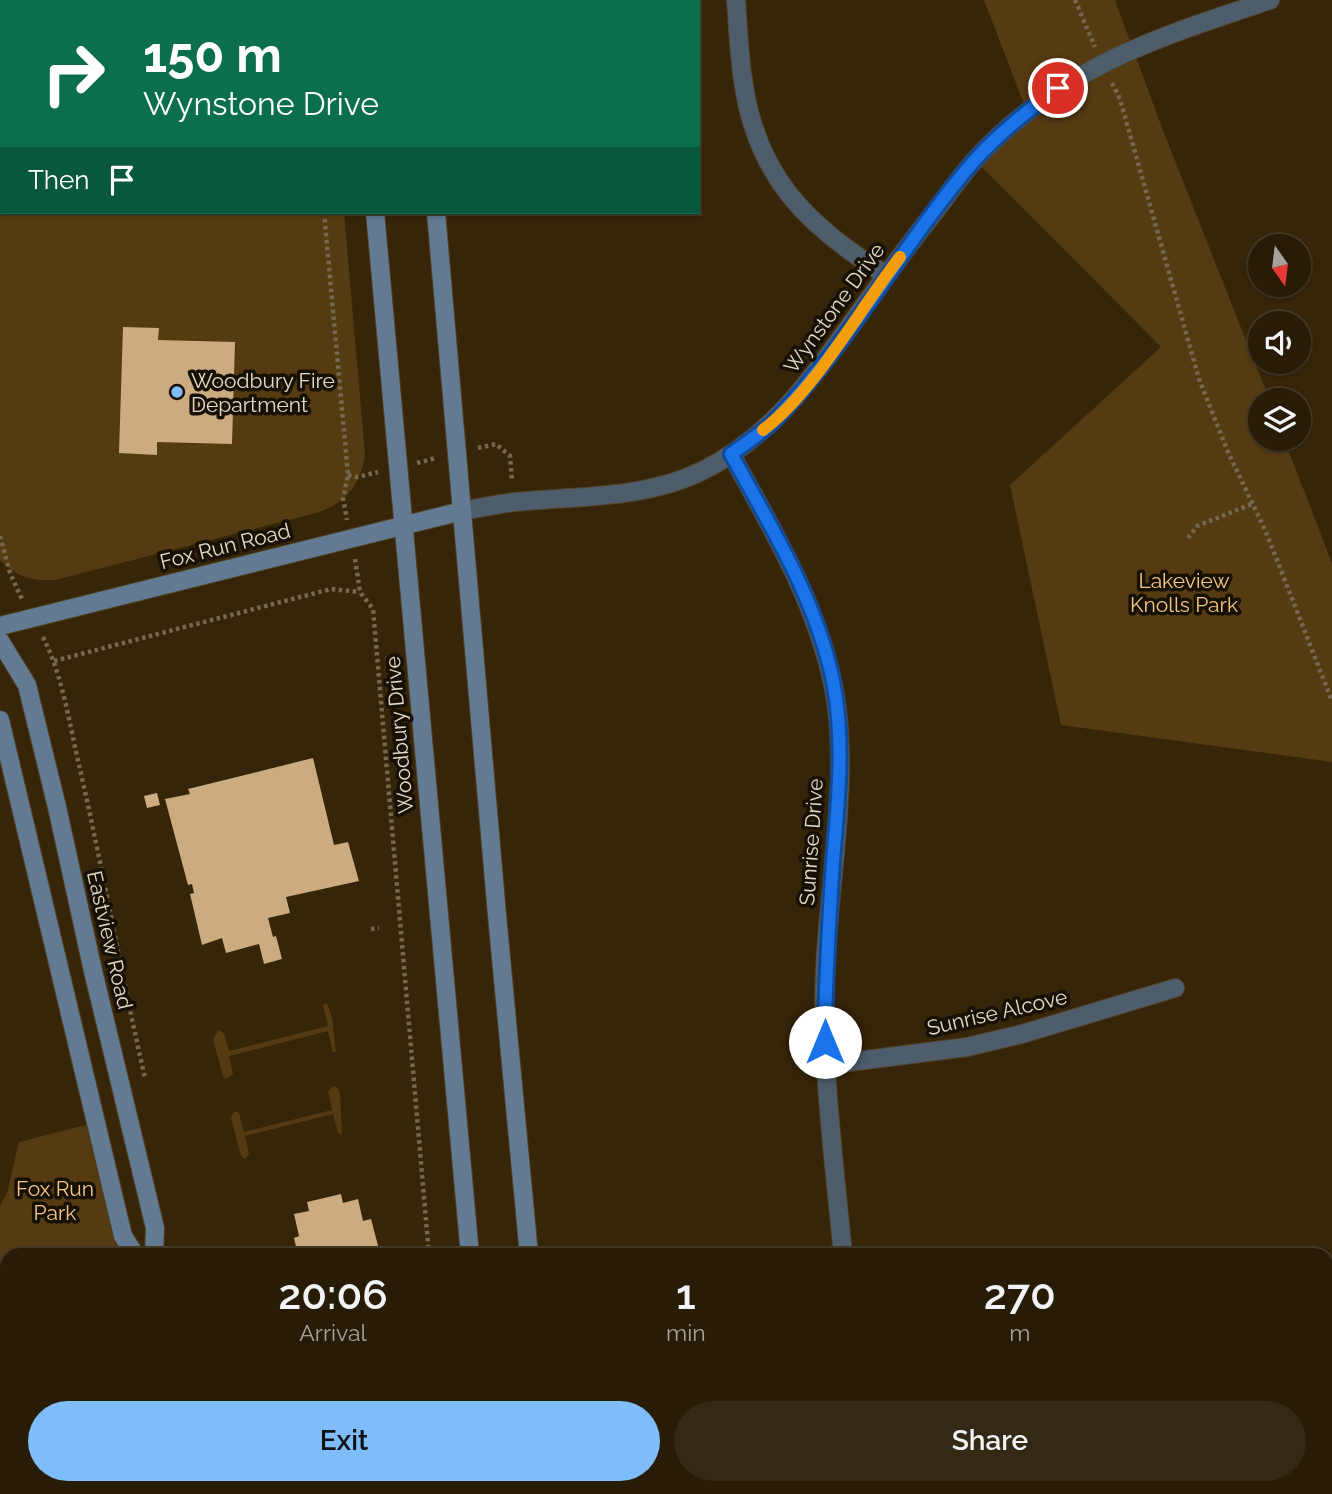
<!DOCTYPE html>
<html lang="en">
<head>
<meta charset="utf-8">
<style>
	:root { --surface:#281c07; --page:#342915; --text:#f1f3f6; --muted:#a5a19b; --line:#443a28; --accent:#7ebdf9 }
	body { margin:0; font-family:Raleway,sans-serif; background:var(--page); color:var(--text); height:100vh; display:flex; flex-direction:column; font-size:26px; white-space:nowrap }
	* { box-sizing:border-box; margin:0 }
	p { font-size:23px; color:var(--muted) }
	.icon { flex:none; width:38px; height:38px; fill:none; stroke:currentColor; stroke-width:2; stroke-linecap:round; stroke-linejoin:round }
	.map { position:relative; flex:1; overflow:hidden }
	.side { position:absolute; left:0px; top:1248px; width:1334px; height:247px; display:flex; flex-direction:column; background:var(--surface); border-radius:21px 21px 0 0; box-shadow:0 2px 5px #0004,0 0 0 2px var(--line) }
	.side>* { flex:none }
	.guide { position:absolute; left:0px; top:0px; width:700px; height:214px; box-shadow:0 2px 5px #0004,0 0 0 2px var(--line); background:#0b6e4f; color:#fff; overflow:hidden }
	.needle { width:46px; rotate:166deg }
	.tools { position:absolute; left:1248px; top:234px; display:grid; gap:14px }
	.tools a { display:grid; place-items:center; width:63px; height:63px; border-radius:50%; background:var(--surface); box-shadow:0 2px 5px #0004,0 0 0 2px var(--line); font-size:35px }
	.pin { position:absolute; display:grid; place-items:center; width:60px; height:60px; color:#fff; margin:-30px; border:4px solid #fff; border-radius:50%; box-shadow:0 2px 7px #0007 }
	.me { position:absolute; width:77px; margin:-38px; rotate:0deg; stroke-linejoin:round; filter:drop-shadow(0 0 5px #0008) }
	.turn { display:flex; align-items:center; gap:24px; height:147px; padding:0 28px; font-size:32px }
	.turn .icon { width:91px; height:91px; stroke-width:2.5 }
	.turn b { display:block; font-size:49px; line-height:60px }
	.then { display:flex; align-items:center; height:66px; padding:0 28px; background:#0003; gap:14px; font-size:26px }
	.eta { display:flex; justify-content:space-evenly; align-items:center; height:119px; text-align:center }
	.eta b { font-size:42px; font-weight:600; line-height:49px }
	.button { display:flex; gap:14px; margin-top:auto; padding:14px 28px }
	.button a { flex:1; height:80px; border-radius:42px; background:var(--accent); color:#111; font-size:28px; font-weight:600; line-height:80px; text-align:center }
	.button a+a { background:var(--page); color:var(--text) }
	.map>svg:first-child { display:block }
	.green { fill:#553b12 }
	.building { fill:#cbab7f }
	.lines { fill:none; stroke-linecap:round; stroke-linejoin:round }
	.street-casing { stroke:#524228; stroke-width:20 }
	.secondary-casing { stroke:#524228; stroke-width:20 }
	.path { stroke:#766750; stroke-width:4.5; stroke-dasharray:3.5 3.5; stroke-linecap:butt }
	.street { stroke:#4e5d6c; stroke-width:18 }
	.secondary { stroke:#627a92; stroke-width:18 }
	.route-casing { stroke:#114b97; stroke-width:18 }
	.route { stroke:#1a73e8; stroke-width:12 }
	.slow { stroke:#f59e0b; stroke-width:12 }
	.poi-dot { fill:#7ebdf9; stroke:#171005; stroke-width:2.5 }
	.labels { text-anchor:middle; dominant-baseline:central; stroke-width:7; stroke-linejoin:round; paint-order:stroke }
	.street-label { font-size:21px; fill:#e4d9c9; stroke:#171005 }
	.poi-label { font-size:21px; fill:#e4d9c9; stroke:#171005; text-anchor:start }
	.park-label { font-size:21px; fill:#f5c684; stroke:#171005 }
</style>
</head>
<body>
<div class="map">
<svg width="1332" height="1494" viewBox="0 0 1332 1494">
	<rect width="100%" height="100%" fill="#362509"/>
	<path class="green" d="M0,0H331L2,2V212H344L365,455C360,485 346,504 316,513L55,580C33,582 15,576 0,560Z
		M984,0H1115L1162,128L1270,401H1260V439H1284L1332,563V762L1061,725L1010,485L1161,347L975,160L1027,112Z
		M327,1003L332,1017L336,1052H333L328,1031L229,1056L233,1074L226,1079L223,1076L213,1040L218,1030L224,1033L229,1051L328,1026L323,1005Z
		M334,1086L338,1088L340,1094L342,1135L338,1133L333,1114L245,1136L249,1154L245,1159L241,1156L231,1118L234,1111L239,1113L244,1132L332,1110L328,1091Z
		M86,1125L118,1255H7V1488H145L144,1494H0V1206L7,1193L19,1142Z"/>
	<path class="building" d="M123,327L159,328L158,340L235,342L232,444L157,442V455L119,453Z
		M313,758L334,845L348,842L359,881L286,897L290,913L268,918L273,937L276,936L282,959L264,964L259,944L226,953L222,938L202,945L190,894L194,893L192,884L188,885L165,799L190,794L188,789Z
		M157,793L160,805L147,808L144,796Z
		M341,1194L343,1203L358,1199L363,1221L371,1219L380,1253L298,1255L294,1238L299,1236L294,1214L309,1211L307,1202Z"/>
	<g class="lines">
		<defs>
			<path id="street" d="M736,0C738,27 739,54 743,80C756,176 807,226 886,275
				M731,454C771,527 814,598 832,680C852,769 829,879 825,970C821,1065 834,1160 843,1255
				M462,511C480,508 497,504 515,502C576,496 645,499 702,471C769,438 809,383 851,324C880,284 909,244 940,205C951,190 963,173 976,159C1061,67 1156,38 1270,0
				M826,1065L967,1047L1022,1034L1175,988
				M1326,1425L1332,1426
				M956,1488C975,1492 994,1492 1013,1488"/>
			<path id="secondary" d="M356,0V2
				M417,0V2
				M375,212L470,1255
				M436,212L497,915L529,1255
				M0,626L462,511
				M0,641L27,685L57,807L93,971L155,1228L154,1255
				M0,720L123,1236L135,1255
				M502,1488L503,1494
				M557,1488L558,1494
				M171,1494V1488"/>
		</defs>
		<use href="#street" class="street-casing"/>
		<use href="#secondary" class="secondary-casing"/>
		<path class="path" d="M280,0L282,2
			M1075,0L1095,47
			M118,2L122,0
			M0,26L2,34
			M0,48H2
			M1112,83L1120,99L1199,379L1228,452L1266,532L1332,701
			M324,212L348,475L343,498L347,520
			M478,448L496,444L510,456L512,480
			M417,463L436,458
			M348,475L357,477L378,472
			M0,536L10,573L22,599
			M1188,538L1197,526L1252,504
			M355,559L360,592L373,609L429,1255
			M43,637C63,677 69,722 79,765C103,869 121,974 145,1078
			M54,661L331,589L360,592
			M371,929L379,928
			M458,1488L459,1494"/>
		<use href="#street" class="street"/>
		<use href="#secondary" class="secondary"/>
	</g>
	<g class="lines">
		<defs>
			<path id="route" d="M825,1042C825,981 829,922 833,861C838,802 845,740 833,681C816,599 771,527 731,454C746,443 764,432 777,418C851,341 904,242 974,161C999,133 1029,110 1058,88"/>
		</defs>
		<use href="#route" class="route-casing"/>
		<use href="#route" class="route"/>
		<path class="slow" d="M763,430C815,391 859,310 900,257"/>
	</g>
	<circle class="poi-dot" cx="177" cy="392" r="7"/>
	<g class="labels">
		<g class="street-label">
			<text transform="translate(834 308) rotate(-54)">Wynstone Drive</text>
			<text transform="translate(225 546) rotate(-14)">Fox Run Road</text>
			<text transform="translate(399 735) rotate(-95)">Woodbury Drive</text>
			<text transform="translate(811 842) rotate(-86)">Sunrise Drive</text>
			<text transform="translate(110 940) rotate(77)">Eastview Road</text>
			<text transform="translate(997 1012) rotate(-13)">Sunrise Alcove</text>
		</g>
		<g class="poi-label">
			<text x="191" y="380">Woodbury Fire<tspan x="191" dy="24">Department</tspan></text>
		</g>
		<g class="park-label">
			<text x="1184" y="580">Lakeview<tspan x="1184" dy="24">Knolls Park</tspan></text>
			<text x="55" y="1188">Fox Run<tspan x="55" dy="24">Park</tspan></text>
		</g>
	</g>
</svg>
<div class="tools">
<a><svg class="needle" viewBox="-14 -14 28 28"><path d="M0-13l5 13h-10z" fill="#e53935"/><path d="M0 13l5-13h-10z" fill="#a5a19b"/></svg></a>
<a><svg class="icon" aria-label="sound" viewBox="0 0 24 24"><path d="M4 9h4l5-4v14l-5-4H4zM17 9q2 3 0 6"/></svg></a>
<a><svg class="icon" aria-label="layers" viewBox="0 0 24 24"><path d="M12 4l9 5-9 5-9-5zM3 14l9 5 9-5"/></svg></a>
</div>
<div class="pin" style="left:1058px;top:88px;background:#d93025"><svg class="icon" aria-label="arrive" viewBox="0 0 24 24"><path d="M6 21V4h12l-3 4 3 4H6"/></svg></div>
<svg class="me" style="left:825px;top:1042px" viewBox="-20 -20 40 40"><circle r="19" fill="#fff"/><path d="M0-13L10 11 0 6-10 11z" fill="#1a73e8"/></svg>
<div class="guide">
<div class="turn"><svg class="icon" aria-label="right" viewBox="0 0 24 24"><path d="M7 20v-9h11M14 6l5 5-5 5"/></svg><div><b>150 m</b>Wynstone Drive</div></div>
<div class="then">Then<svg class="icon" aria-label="arrive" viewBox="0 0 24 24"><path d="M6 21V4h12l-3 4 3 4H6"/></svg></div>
</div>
<section class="side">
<div class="eta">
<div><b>20:06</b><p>Arrival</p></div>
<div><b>1</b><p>min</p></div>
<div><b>270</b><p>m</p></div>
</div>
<div class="button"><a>Exit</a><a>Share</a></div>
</section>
</div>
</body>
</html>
